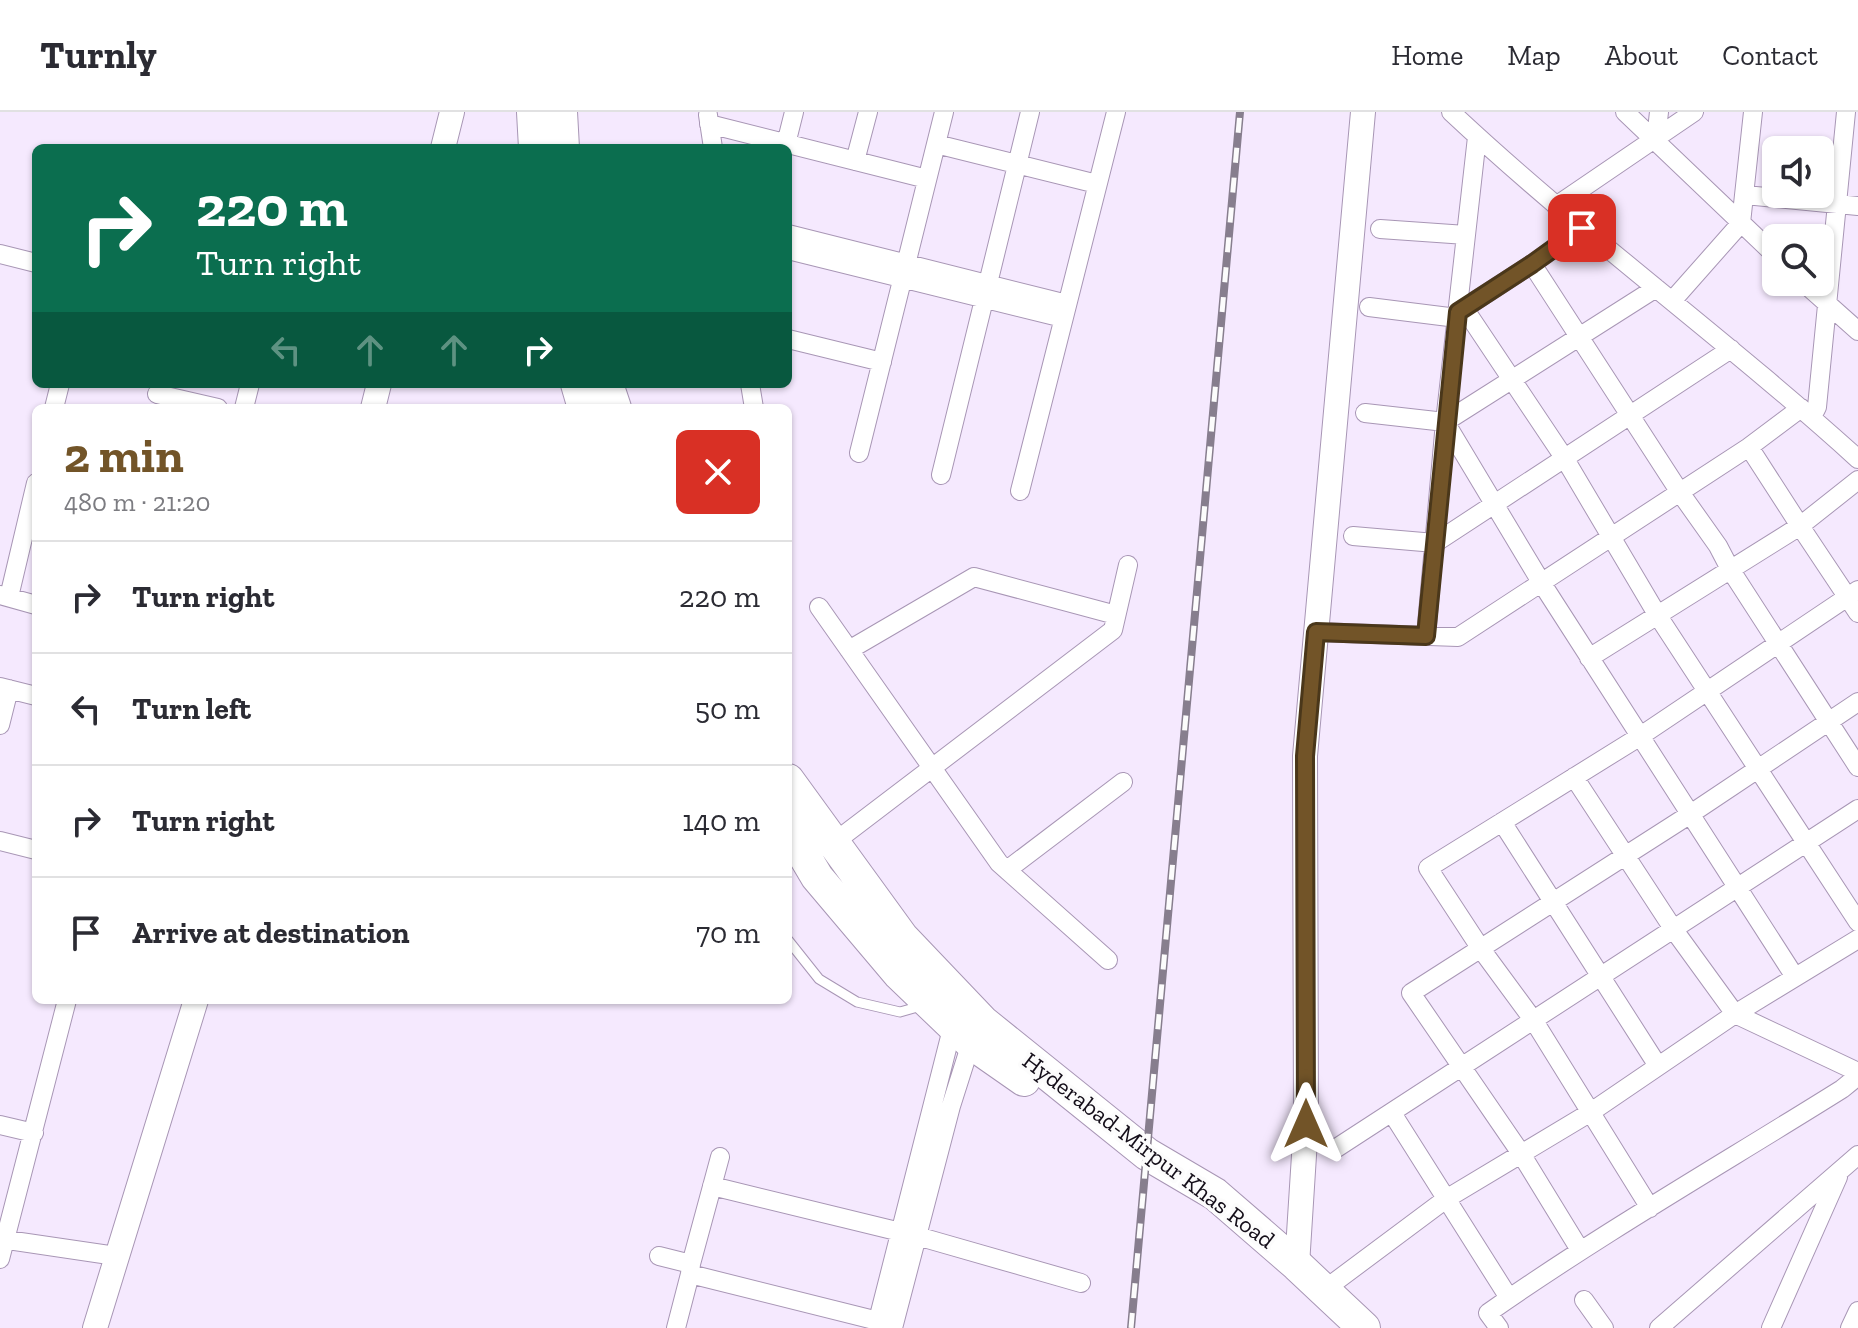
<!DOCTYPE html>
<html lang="en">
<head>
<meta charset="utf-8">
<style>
	:root { --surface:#fff; --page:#f2f2f3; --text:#2b2b33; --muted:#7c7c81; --line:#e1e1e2; --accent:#725428 }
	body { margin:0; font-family:"Zilla Slab",serif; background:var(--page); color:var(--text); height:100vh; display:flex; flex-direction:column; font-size:30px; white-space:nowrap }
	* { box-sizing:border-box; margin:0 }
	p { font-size:26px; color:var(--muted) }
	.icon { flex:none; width:44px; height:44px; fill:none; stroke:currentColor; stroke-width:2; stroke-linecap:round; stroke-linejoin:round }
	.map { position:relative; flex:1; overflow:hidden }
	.sheet { position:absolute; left:32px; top:292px; width:760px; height:600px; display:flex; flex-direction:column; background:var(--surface); border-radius:12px; box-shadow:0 2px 6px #0004 }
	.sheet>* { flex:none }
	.banner { position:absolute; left:32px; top:32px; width:760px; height:244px; border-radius:12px; box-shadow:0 2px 6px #0004; background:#0b6e4f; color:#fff; overflow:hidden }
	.controls { position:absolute; left:1762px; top:24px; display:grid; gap:16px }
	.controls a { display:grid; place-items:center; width:72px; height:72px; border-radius:12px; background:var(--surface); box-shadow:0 2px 6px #0004; font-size:40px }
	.pin { position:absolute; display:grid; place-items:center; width:68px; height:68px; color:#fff; margin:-34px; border-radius:16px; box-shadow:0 4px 12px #0006 }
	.me { position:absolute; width:88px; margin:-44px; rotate:0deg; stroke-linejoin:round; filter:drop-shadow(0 0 6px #0008) }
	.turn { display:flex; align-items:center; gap:28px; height:168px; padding:0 32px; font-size:36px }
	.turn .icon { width:104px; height:104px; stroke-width:2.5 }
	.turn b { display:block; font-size:56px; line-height:68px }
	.lanes { display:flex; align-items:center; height:76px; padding:0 32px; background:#0003; justify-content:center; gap:40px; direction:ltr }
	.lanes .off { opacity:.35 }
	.round { display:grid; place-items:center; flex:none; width:84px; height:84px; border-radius:12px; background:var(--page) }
	.headline { display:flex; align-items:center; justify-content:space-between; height:136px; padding:0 32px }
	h1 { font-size:48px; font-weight:700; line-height:60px; color:var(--accent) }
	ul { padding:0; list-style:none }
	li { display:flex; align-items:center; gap:24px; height:112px; padding:0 32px; border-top:2px solid var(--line) }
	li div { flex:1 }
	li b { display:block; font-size:30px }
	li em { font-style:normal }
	header { display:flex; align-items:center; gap:48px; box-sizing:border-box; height:112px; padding:0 40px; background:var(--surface); border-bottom:2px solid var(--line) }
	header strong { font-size:38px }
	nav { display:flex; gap:44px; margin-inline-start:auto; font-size:28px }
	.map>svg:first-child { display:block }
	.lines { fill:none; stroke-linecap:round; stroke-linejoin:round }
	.lane-casing { stroke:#a896b5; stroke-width:11 }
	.street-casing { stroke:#a896b5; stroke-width:20 }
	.secondary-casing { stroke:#a896b5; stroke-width:26 }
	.highway-casing { stroke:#a896b5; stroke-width:34 }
	.lane { stroke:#fff; stroke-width:9 }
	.street { stroke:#fff; stroke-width:18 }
	.secondary { stroke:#fff; stroke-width:24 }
	.highway { stroke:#fff; stroke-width:32 }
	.rail-casing { stroke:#877e8e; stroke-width:8 }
	.rail { stroke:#fcfcfc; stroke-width:5; stroke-dasharray:15; stroke-linecap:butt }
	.route-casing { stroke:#4a371a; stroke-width:20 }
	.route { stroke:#725428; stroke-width:14 }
	.labels { text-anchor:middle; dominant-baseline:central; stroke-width:7; stroke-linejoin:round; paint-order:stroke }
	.street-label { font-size:24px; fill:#140e19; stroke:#fcfcfc }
</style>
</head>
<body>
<header>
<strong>Turnly</strong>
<nav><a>Home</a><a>Map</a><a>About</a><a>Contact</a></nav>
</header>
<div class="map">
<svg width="1858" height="1216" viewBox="0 0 1858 1216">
	<rect width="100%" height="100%" fill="#f5e9fe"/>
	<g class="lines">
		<defs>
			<path id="lane" d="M788,828L819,867L857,890L900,900L921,894"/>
			<path id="street" d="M1451,0C1581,122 1726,227 1858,347
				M1625,0L1776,144
				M708,3L713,36
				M709,12L927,67
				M1656,27L1659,0
				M786,32L794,0
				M936,32L1097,72
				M855,49L868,0
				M1745,83L1858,94
				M1556,94L1694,0
				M1380,117L1466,123
				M788,122L1067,192
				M788,138L1063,206
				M0,142L36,151
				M1532,152L1679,379L1718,434L1730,457L1858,655
				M1803,170L1858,219
				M1672,189L1741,111L1753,0
				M1369,195L1457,206
				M1464,196L1565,347L1658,504L1858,810
				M1458,200L1532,152L1582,116
				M788,227L882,250
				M750,272L754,296
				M157,282L218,296
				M54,296L60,272
				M244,296L250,272
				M1801,296L1749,335L1800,414L1858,368
				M1365,301L1445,310L1656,176
				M1812,305L1817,295L1846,0
				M1445,310L1541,470L1795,865
				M859,341L944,0
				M941,363L1030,0
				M1020,379L1116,0
				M1353,424L1435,431L1731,237
				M0,483L36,493
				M9,485L36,371
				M819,495L999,751L1108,848
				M1316,520L1458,525L1749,335
				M1426,524L1445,310L1477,25
				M849,538L974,465L1116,503
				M1589,546L1800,414L1858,501
				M0,575L36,584
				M0,613L9,577
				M1574,665L1674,818L1735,902L1858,960
				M1502,710L1658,954
				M0,729L36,738
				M832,732L1113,518L1128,453
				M1007,758L1123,670
				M1392,1001L1509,1186
				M0,1013L34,1021
				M1335,1037L1858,697
				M712,1074L917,1124L1081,1171
				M1650,1096L1534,909L1481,837L1428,756L1639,625L1858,478
				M0,1127L116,1144
				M1580,1138L1520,1040L1411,881L1689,703L1858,590
				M659,1144L691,1152L690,1162L878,1209L883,1216
				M0,1147L67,888
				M691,1152L720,1045
				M1324,1178L1446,1087L1591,1000L1735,902L1858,827
				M1584,1188L1604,1216
				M676,1216L690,1162
				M876,1216L953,913
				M893,1216L951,994L971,931
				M1499,1216L1488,1201C1602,1121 1724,1051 1842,977L1858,964
				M1659,1216L1858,1043
				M1771,1216L1838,1065
				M1850,1216L1858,1199"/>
			<path id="secondary" d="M443,36L452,0
				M373,296L379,272
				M1297,1153L1306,1012L1305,644L1363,0
				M95,1216L196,888"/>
			<path id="highway" d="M533,0L535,36
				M561,0L563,36
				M577,272L584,296
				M607,272L615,296
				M788,668L902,825L983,910L1147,1042L1215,1082L1297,1153L1364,1216
				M788,716L817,765L899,862L971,931L1024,968"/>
		</defs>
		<use href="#lane" class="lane-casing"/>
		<use href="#street" class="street-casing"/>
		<use href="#secondary" class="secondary-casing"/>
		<use href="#highway" class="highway-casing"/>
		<use href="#lane" class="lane"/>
		<use href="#street" class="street"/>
		<use href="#secondary" class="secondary"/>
		<use href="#highway" class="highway"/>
		<defs>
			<path id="rail" d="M1131,1216L1240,0"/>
		</defs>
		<use href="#rail" class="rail-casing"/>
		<use href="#rail" class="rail"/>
	</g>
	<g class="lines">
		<defs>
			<path id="route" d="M1306,1012L1305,644L1316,520L1426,524L1458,200L1532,152L1582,116"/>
		</defs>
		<use href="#route" class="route-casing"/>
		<use href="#route" class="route"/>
	</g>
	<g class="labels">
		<g class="street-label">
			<text transform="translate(1149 1038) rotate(37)">Hyderabad-Mirpur Khas Road</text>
		</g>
	</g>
</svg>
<div class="controls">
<a><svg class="icon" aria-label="sound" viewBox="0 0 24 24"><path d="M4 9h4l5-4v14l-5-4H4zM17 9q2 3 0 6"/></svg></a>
<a><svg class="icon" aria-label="search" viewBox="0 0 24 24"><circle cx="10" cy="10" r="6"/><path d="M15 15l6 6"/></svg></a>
</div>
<div class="pin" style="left:1582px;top:116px;background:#d93025"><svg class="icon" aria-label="arrive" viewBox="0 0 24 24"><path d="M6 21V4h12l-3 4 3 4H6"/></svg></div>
<svg class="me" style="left:1306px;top:1012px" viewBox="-20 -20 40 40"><path d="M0-17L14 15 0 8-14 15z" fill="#725428" stroke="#fff" stroke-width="4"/></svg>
<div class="banner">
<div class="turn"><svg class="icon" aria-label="right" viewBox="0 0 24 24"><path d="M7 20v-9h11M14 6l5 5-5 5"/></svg><div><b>220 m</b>Turn right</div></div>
<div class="lanes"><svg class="icon off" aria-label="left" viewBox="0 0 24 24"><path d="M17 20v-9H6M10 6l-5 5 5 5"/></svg><svg class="icon off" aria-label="ahead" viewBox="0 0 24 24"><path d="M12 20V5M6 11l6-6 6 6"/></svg><svg class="icon off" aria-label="ahead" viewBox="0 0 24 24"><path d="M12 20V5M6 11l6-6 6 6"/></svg><svg class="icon" aria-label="right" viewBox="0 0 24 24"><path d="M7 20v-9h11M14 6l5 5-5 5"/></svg></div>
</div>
<section class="sheet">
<div class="headline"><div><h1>2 min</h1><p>480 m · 21:20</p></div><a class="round" style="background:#d93025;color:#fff"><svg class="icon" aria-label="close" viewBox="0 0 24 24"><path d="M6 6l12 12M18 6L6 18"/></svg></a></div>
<ul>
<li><svg class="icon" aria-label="right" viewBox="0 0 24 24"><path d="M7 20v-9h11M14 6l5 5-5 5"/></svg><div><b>Turn right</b></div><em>220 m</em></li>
<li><svg class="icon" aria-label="left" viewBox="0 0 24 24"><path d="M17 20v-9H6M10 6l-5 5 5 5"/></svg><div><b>Turn left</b></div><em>50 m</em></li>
<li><svg class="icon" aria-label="right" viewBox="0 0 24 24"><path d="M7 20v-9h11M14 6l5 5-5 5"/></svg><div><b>Turn right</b></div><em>140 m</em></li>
<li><svg class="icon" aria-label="arrive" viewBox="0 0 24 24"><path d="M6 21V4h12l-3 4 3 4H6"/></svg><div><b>Arrive at destination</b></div><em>70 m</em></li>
</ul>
</section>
</div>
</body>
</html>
